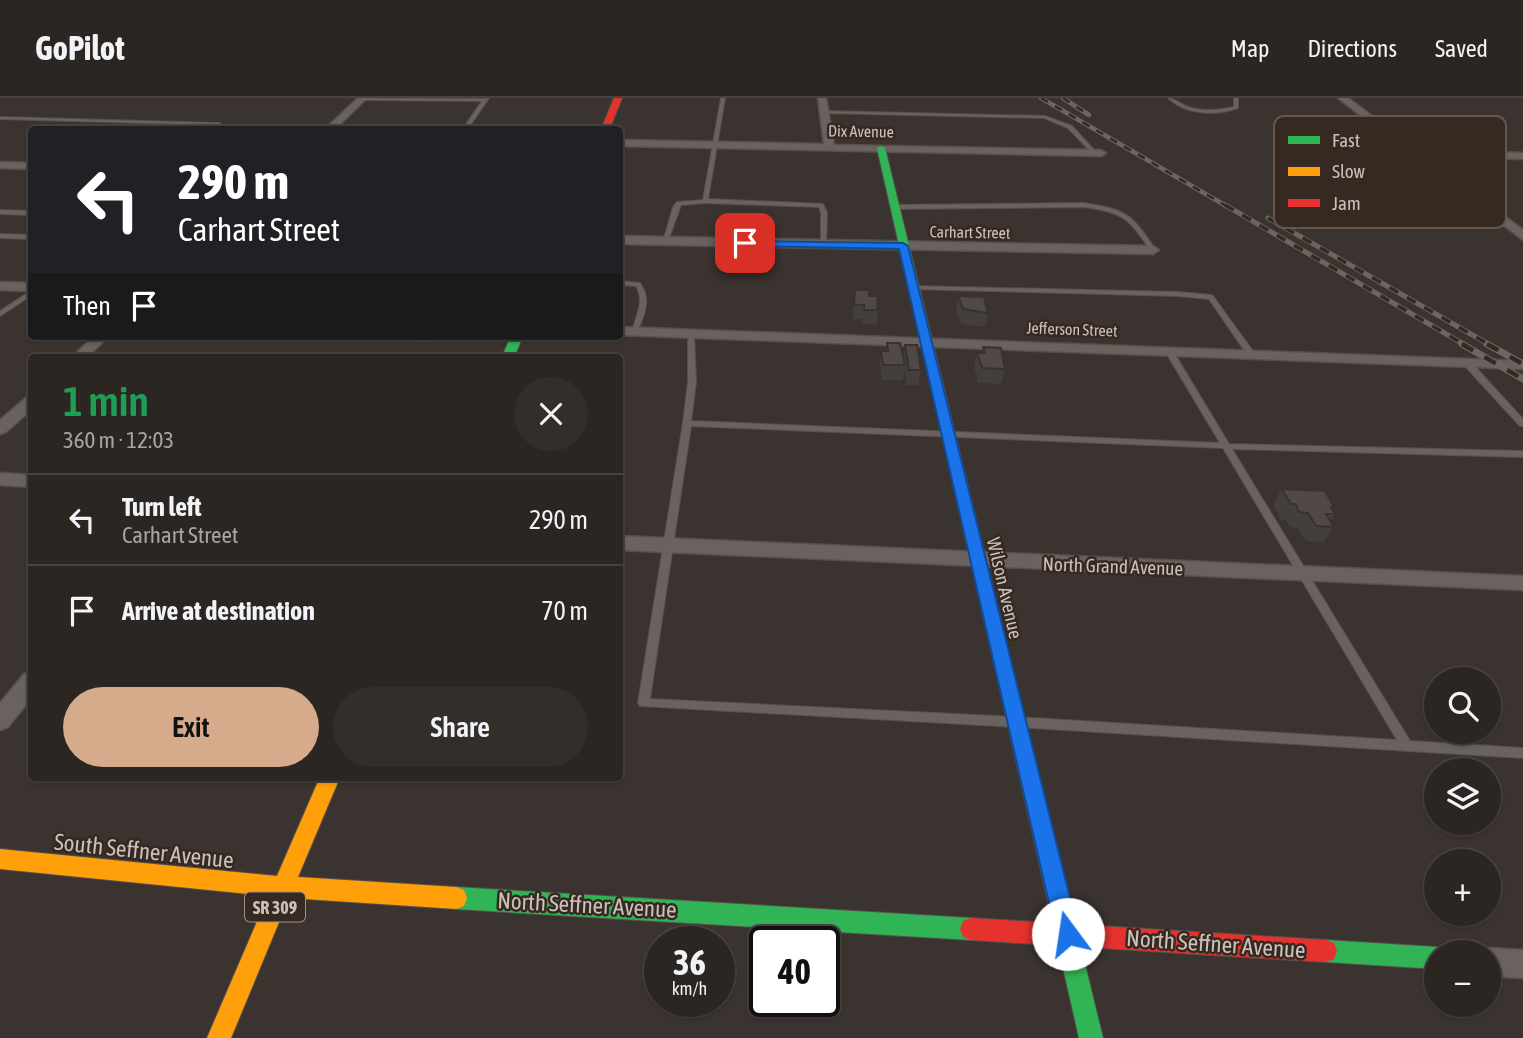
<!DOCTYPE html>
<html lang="en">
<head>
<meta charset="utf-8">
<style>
	:root { --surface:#2c2623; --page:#342e2b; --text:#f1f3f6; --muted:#a6a5a6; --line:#484341; --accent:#d6ab8b }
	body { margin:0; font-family:"Asap Condensed",sans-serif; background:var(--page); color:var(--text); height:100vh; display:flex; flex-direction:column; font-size:26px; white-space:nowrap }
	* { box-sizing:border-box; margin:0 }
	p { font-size:23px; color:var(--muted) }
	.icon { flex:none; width:38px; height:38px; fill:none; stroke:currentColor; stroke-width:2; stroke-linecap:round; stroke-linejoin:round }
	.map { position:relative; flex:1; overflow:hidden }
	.panel { position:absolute; left:28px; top:256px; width:595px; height:427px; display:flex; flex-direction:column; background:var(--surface); border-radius:7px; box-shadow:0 2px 5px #0004,0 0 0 2px var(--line) }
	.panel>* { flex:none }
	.hud { position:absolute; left:28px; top:28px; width:595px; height:214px; border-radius:7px; box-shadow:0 2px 5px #0004,0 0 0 2px var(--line); background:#202124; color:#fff; overflow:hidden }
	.controls { position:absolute; left:1424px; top:569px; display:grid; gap:14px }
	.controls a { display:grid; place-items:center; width:77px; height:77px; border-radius:50%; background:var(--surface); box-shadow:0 2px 5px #0004,0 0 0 2px var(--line); font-size:35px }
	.speed { position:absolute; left:644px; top:828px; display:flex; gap:14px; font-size:35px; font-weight:700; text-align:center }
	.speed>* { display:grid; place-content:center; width:91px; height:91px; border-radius:50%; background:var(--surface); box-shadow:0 2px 5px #0004,0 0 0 2px var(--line); line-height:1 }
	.speed small { font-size:18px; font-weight:400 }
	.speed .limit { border:4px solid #111; border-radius:10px; background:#fff; color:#111 }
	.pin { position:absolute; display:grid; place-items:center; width:60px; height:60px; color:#fff; margin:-30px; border-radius:14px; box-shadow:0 4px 10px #0006 }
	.me { position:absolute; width:77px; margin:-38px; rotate:346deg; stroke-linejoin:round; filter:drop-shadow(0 0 5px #0008) }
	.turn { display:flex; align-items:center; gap:24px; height:147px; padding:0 35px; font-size:32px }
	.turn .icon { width:91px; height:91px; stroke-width:2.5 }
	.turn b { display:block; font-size:49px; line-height:60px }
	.then { display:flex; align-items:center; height:66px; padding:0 35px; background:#0003; gap:14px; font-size:26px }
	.round { display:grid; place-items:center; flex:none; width:74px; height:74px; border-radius:37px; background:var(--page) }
	.head { display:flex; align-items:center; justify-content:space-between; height:119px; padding:0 35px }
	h1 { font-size:42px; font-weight:600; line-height:52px; color:#1e9e55 }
	.action { display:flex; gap:14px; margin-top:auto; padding:14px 35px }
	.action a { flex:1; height:80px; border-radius:42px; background:var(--accent); color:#111; font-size:28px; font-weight:600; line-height:80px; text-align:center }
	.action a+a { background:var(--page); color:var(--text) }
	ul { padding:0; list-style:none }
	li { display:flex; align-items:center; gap:21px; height:91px; padding:0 35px; border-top:2px solid var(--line) }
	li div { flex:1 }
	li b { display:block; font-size:26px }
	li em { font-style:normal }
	header { display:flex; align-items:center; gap:42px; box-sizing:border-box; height:98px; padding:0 35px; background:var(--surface); border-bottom:2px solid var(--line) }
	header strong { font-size:33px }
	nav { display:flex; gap:38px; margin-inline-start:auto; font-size:24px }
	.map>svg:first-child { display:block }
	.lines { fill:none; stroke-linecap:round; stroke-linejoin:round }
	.lane-casing { stroke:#56504c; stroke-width:2 }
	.street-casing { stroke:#56504c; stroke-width:3 }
	.fast-casing { stroke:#56504c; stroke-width:2 }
	.slow-casing { stroke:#56504c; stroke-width:2 }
	.jam-casing { stroke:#56504c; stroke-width:2 }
	.lane { fill:#69625f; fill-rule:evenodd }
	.street { fill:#69625f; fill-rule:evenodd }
	.fast { fill:#30b455; fill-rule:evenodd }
	.slow { fill:#ff9f0a; fill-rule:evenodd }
	.jam { fill:#e5322d; fill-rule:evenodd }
	.rail-far2-casing { stroke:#6c6663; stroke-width:4.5 }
	.rail-far1-casing { stroke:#6c6663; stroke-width:5 }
	.rail-casing { stroke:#6c6663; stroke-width:7 }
	.rail-far2 { stroke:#362921; stroke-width:2.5; stroke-dasharray:8; stroke-linecap:butt }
	.rail-far1 { stroke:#362921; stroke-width:3.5; stroke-dasharray:10; stroke-linecap:butt }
	.rail { stroke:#362921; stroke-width:4.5; stroke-dasharray:13; stroke-linecap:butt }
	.wall { fill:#453f3c }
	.shaded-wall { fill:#383331 }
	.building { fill:#504946; stroke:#383331; stroke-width:2 }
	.route { fill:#1a73e8; stroke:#114b97; stroke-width:2 }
	.labels { text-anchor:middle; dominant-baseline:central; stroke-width:5; stroke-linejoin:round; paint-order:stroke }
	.far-street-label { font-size:16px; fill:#cbc1ba; stroke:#362921 }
	.shield { fill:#362921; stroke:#9e938c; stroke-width:2 }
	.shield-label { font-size:18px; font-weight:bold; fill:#cbc1ba }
	.street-label { font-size:19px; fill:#cbc1ba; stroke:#362921 }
	.near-street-label { font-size:23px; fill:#cbc1ba; stroke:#362921 }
	.key { fill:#362921; stroke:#63574f; stroke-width:2 }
	.key-label { font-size:19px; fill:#cbc1ba }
</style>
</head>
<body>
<header>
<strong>GoPilot</strong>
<nav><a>Map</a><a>Directions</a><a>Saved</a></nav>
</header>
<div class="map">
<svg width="1523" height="940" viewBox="0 0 1523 940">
	<rect width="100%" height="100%" fill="#3b332f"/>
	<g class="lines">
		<defs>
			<path id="lane" d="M361,0L484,1L489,0L467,32H462L482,3L362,2L360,1Z
				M721,0H725L708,101L823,106L827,115L826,148L821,147V115L819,109L705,105L681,107L668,143L663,144L673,109L677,104L703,102Z
				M1168,0C1175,1 1181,6 1188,9C1203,14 1219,12 1234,9V0H1238V10C1216,18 1186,17 1168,0Z
				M824,13L1045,18L1072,28L1097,55L1093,56L1068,30L1044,20L822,15Z
				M0,19L219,25L221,26L215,32H209L214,27L0,21Z
				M1084,105C1128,112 1131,116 1156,152L1151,153C1128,120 1125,115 1084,109L894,111L891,109L894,107Z
				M0,112L32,113V117L0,116Z
				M0,136L32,137V141L0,140Z
				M620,183L640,185C652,201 644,218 637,234L632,233C636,218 645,203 636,188L620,187Z
				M913,188L1178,194L1211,197L1213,198L1255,256L1254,258H1248L1209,201L1178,198L911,191V189Z
				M32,192V197L0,218V213Z
				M691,233L694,235L696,284L691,323L1220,345L1165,253L1169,251L1173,253L1229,346L1523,353V359L1232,351L1410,643L1523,650V660L1016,629L640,608L638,605L683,325L688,284V235ZM691,328L1223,350L1397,642L1016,619L650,601Z
				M1463,262H1469L1523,321V328H1520L1463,266Z"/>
			<path id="street" d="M358,0H367L334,32H324Z
				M818,0H826L834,47L1101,52L1106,55L1101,58L620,48V42L824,46Z
				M1338,0H1348L1417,52L1523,55V61L1425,58L1523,132V142Z
				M0,64L32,65V71L0,70Z
				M620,138L1153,148L1159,152L1153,156L620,146Z
				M0,184L32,185V193L0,192Z
				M620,229L1523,263V271L620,237Z
				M94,238H109L87,259H72Z
				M32,297V311L6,334L0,336V322L27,299Z
				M0,375L32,377V389L0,387Z
				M620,438L1523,478V492L620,452Z
				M32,573V599L8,629L0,632V605L24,576Z
				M1489,850L1523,852V880L1489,878V854H1479Z"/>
			<path id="fast" d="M881,48L885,50L1103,940H1079L877,50Z
				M511,238H523L514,259H502Z
				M456,789L971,820L979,823L982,831L979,839L971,842L456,811L448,808L445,800L448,792Z
				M1326,842L1437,849L1446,854H1437V871L1326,864L1318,861L1315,853L1318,845Z"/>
			<path id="slow" d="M320,679H340L298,779L456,789L464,792L467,800L464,808L456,811L289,800L231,940H207L268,798L0,771V751L277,778Z"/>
			<path id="jam" d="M614,0H622L609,32H601Z
				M971,820L1326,842L1334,845L1337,853L1334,861L1326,864L971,842L963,839L960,831L963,823Z"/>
		</defs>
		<use href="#lane" class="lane-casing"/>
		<use href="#street" class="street-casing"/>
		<use href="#fast" class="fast-casing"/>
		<use href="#slow" class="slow-casing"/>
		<use href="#jam" class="jam-casing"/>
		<use href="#lane" class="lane"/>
		<use href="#street" class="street"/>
		<use href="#fast" class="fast"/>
		<use href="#slow" class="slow"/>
		<use href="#jam" class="jam"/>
		<defs>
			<path id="rail-far2" d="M1041,0L1228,109
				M1063,0L1089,17"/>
			<path id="rail-far1" d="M1225,107L1465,247
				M1268,120L1490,247"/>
			<path id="rail" d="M1462,246L1523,281
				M1487,246L1523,266"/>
		</defs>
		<use href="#rail-far2" class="rail-far2-casing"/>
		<use href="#rail-far1" class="rail-far1-casing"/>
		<use href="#rail" class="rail-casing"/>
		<use href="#rail-far2" class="rail-far2"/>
		<use href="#rail-far1" class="rail-far1"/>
		<use href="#rail" class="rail"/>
	</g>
	<path class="wall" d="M855,192L869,198L878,212L877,227L863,226L862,221H853Z
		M958,198L988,215L985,229L961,225L956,212Z
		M333,238H436L431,245L335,242Z
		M887,245L903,260L905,247L921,272L918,287H907L904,271L903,282H882L880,267L881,253H886Z
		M983,249L1005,271L1001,286L978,285L974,269L977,255H982Z
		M1282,391L1334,409L1332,411L1335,416L1331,423L1334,429L1324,444L1306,443L1298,430L1290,429L1286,422H1281L1273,406Z"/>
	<path class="shaded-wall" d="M429,238H436L431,245Z"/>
	<path class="building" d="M855,192H869V198H877L878,212H864V207H854Z
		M958,198L984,199L988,215L963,211Z
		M887,245H900L905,267H883L881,253H888Z
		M905,247H917L921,272H909Z
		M983,249L1001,250L1005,271L982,270L977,255H985Z
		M1282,391L1325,393L1334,409H1331L1335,416H1326L1334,429L1316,428L1308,415L1299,414L1296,406H1291Z"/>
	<path class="route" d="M741,143L903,145L908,148L1079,836L1076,844L1068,847L1060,844L1056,836L899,151L745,148L741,147Z"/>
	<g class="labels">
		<g class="far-street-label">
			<text transform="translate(861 33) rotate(1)">Dix Avenue</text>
			<text transform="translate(970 134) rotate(1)">Carhart Street</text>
			<text transform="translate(1072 231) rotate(2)">Jefferson Street</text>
		</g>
		<rect class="shield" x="245" y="794.5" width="60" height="29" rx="5"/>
		<g class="shield-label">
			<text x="275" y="809">SR 309</text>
		</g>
		<g class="street-label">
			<text transform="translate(1113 468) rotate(2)">North Grand Avenue</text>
			<text transform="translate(1005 490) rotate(77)">Wilson Avenue</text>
		</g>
		<g class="near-street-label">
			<text transform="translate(144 753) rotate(6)">South Seffner Avenue</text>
			<text transform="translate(587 807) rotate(3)">North Seffner Avenue</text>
			<text transform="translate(1216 846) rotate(4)">North Seffner Avenue</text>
		</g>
	</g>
	<rect x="1274" y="18" width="232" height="112" rx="10" class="key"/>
	<rect x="1288" y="38" width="32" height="8" fill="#30b455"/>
	<rect x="1288" y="69" width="32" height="9" fill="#ff9f0a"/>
	<rect x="1288" y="101" width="32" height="8" fill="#e5322d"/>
	<g class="key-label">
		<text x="1332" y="49">Fast</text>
		<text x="1332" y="80">Slow</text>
		<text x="1332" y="112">Jam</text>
	</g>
</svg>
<div class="controls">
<a><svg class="icon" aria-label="search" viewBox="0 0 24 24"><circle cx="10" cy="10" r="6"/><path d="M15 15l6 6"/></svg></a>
<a><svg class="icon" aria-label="layers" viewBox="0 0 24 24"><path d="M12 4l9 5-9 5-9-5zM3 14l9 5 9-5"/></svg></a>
<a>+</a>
<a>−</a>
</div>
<div class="speed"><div>36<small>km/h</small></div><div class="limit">40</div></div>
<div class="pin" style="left:745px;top:145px;background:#d93025"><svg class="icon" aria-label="arrive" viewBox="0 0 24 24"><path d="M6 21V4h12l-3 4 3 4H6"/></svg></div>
<svg class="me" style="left:1068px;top:836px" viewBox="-20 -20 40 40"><circle r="19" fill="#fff"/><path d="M0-13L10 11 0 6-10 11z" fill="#1a73e8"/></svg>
<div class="hud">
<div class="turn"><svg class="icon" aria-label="left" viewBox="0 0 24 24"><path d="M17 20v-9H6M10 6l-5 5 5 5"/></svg><div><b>290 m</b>Carhart Street</div></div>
<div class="then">Then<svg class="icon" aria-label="arrive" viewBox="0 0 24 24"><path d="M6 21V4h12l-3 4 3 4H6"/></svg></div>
</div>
<section class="panel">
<div class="head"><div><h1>1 min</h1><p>360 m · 12:03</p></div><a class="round"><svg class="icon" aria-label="close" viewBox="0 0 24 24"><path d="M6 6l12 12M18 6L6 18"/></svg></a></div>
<ul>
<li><svg class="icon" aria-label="left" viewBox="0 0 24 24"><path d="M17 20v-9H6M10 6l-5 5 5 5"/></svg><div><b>Turn left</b><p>Carhart Street</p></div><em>290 m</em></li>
<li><svg class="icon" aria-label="arrive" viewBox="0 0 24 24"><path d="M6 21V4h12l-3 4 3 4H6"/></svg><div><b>Arrive at destination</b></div><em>70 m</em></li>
</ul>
<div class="action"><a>Exit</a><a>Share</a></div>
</section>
</div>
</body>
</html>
